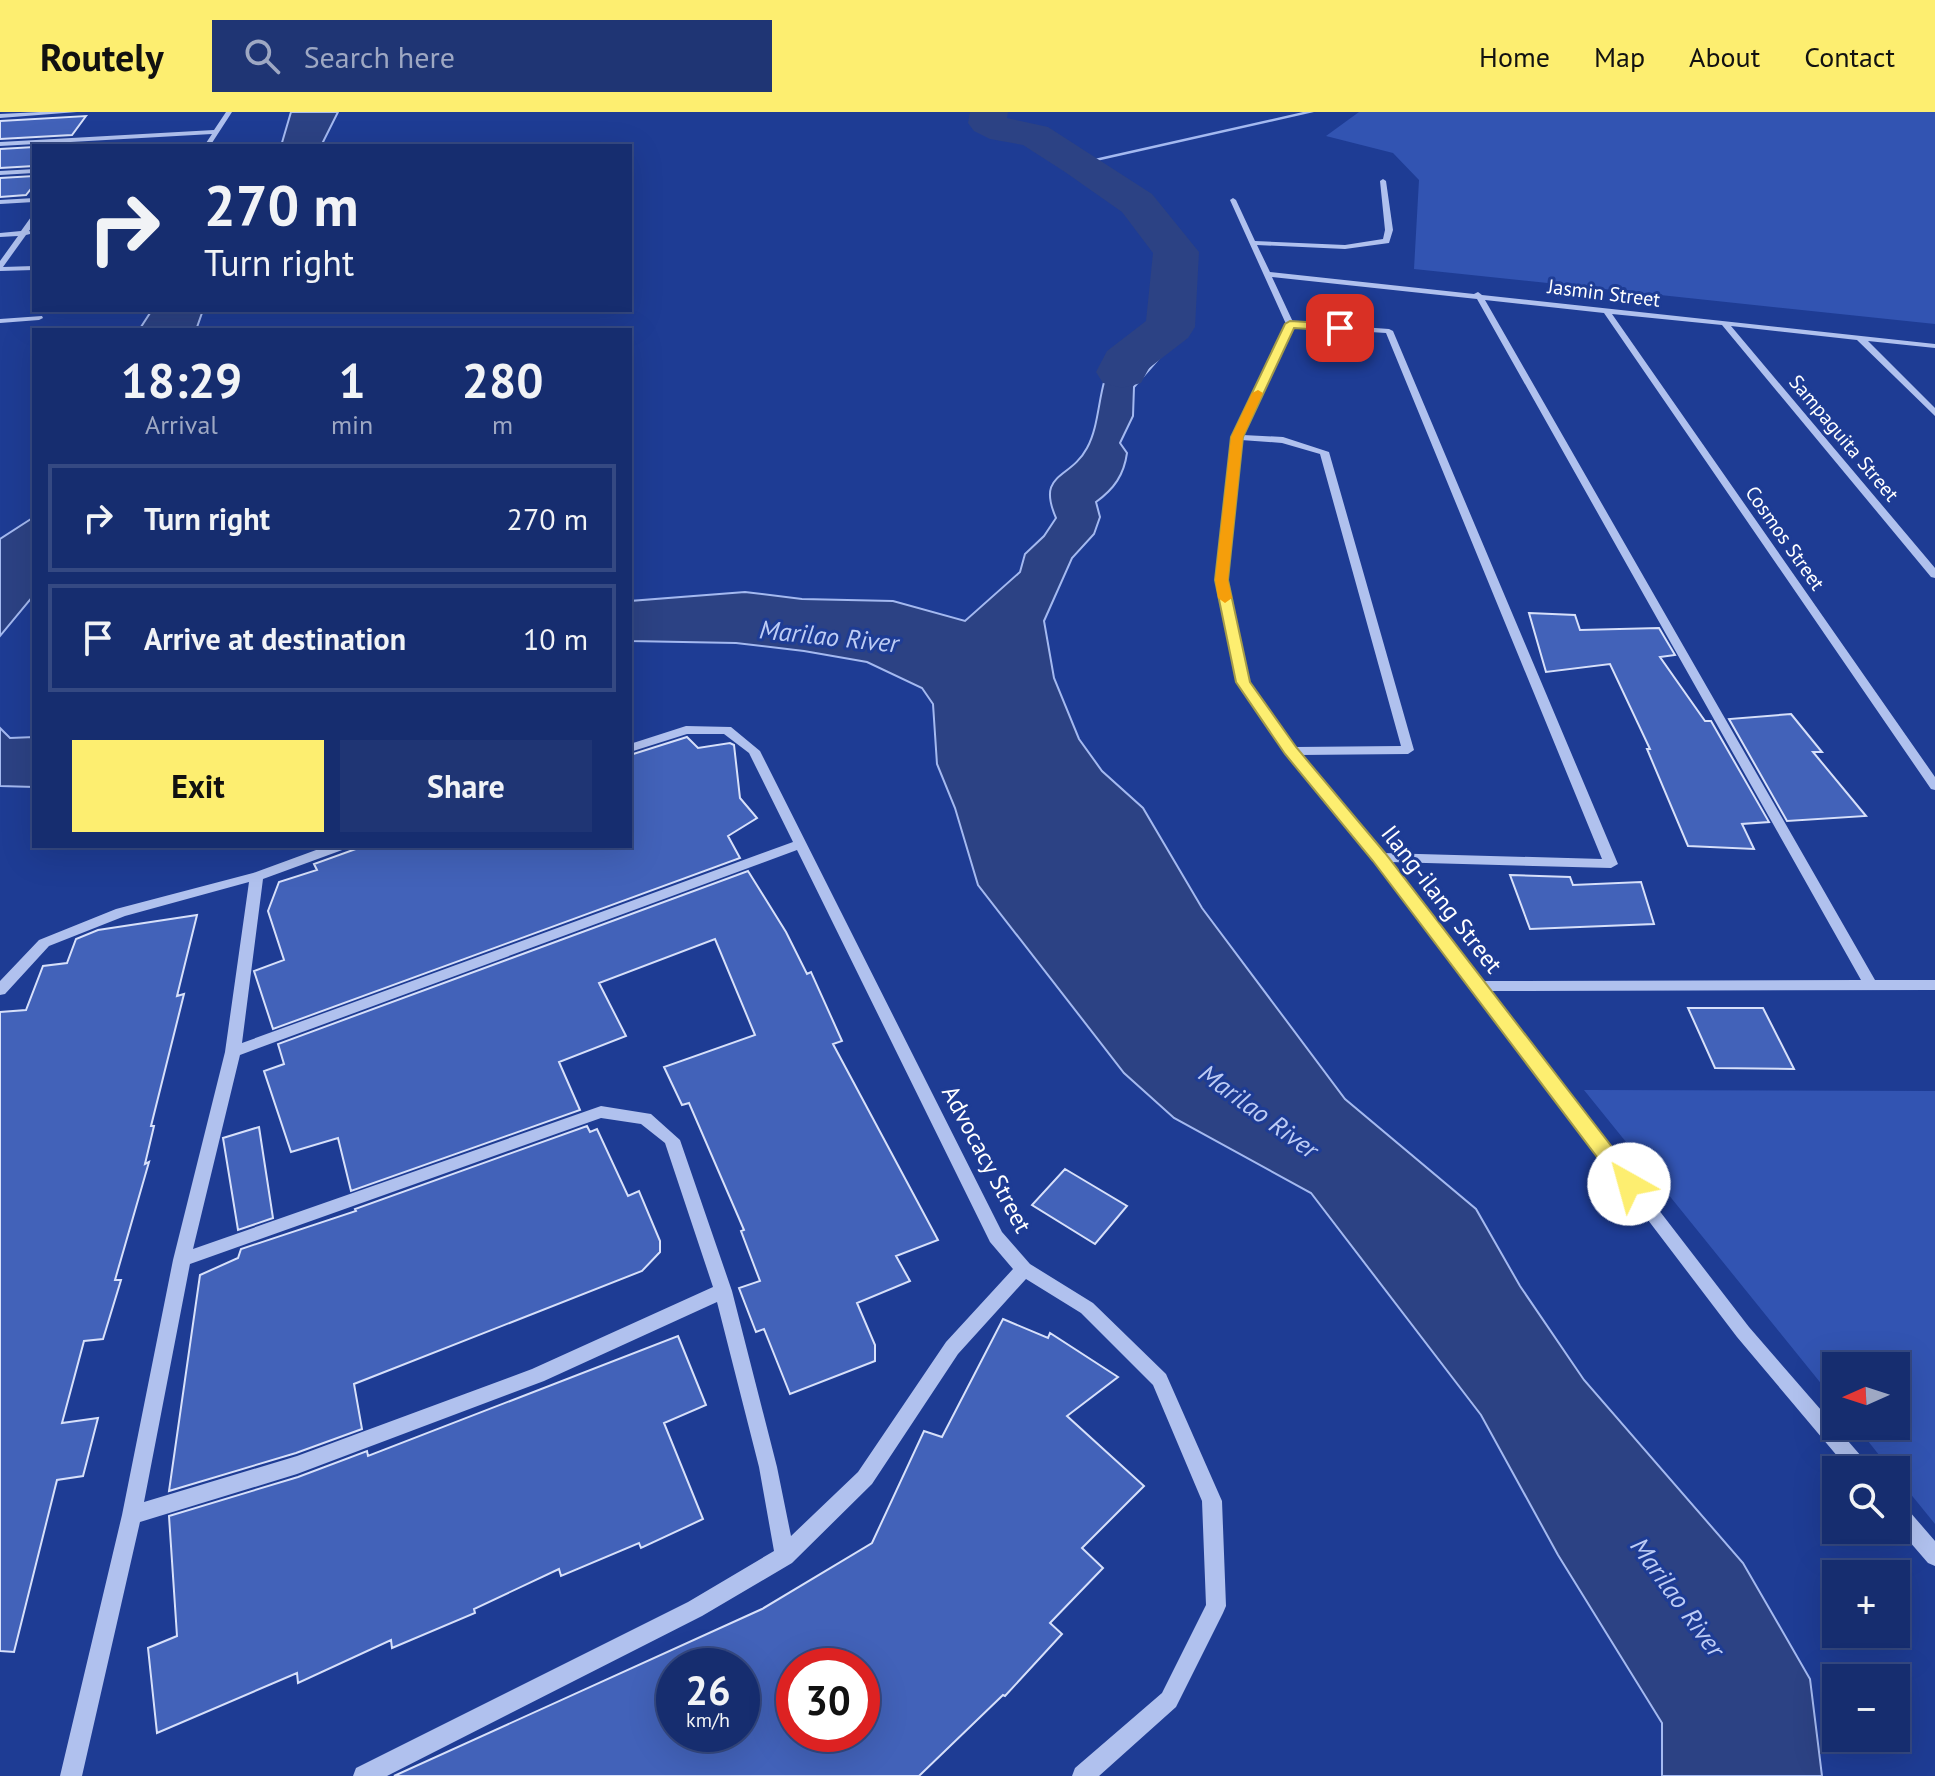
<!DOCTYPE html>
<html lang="en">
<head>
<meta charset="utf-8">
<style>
	:root { --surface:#162d6f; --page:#1f3574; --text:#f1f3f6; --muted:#9ea8c3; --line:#354982; --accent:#fdee70 }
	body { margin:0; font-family:"PT Sans",sans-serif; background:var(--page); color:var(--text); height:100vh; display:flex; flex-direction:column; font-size:30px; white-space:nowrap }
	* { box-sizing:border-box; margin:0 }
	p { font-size:26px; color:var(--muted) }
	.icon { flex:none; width:44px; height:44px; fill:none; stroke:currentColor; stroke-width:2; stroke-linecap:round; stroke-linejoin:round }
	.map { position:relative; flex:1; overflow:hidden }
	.panel { position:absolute; left:32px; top:216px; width:600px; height:520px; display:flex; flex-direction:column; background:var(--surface); border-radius:0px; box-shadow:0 8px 32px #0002,0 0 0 2px var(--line) }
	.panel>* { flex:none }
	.hud { position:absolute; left:32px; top:32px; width:600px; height:168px; border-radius:0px; box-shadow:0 8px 32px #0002,0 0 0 2px var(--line); background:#162d6f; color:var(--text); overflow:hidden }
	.needle { width:52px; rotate:267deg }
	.buttons { position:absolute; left:1822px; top:1240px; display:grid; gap:16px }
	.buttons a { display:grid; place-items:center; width:88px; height:88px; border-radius:0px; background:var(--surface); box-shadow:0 8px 32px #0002,0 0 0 2px var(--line); font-size:40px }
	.speed { position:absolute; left:656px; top:1536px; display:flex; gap:16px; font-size:40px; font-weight:700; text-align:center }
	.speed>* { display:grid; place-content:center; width:104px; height:104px; border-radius:50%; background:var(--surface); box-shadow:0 8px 32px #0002,0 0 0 2px var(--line); line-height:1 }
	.speed small { font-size:20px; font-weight:400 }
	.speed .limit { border:12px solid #d22; background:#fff; color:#111 }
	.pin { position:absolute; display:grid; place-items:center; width:68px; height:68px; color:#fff; margin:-34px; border-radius:16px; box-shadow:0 4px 12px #0006 }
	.me { position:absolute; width:88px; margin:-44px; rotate:322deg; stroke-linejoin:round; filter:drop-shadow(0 0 6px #0008) }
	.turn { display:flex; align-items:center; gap:28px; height:168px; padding:0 40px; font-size:36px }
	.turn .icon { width:104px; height:104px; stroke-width:2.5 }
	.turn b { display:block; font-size:56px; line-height:68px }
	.eta { display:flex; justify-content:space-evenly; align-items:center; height:136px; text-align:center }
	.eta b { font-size:48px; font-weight:600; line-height:56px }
	.primary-button { display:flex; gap:16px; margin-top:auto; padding:16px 40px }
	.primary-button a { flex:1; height:92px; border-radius:0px; background:var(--accent); color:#111; font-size:32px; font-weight:600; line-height:92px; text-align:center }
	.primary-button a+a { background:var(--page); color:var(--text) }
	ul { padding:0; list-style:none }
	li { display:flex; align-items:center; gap:24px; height:108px; margin:0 16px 12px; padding:0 24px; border:4px solid var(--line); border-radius:0px }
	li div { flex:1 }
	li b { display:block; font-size:30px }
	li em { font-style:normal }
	header { display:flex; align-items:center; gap:48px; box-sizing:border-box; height:112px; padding:0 40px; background:var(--accent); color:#111 }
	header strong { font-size:38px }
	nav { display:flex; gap:44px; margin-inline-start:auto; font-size:28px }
	.search { width:560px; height:72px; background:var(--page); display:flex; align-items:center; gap:20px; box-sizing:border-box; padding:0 28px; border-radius:0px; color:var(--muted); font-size:30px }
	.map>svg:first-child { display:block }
	.green { fill:#3254b2 }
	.water { fill:#2c4284; stroke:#a4b9f0; stroke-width:2 }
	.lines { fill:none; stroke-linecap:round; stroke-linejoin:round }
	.stream { fill:#a4b9f0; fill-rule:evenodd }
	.river { fill:#2c4284; fill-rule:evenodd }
	.building { fill:#4262b9; stroke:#d7e0fa; stroke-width:2; fill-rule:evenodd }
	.minor { fill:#b0c1ee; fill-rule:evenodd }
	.route { fill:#fdee70; stroke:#a49b49; stroke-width:2 }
	.slow { fill:#f59e0b }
	.labels { text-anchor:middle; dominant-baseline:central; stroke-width:6; stroke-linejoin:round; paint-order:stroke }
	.far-street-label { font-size:20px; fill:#fff; stroke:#1e3c94 }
	.street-label { font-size:24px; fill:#fff; stroke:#1e3c94 }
	.water-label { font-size:26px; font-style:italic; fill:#bdccf5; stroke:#1e3c94 }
</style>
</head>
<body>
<header>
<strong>Routely</strong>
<div class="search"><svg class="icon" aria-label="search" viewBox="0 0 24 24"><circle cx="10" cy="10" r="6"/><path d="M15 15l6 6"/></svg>Search here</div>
<nav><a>Home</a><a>Map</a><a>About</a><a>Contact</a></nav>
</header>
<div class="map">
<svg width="1935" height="1664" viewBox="0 0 1935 1664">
	<rect width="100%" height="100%" fill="#1e3c94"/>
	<path class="green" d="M1359,0H1935V212L1414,157L1419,68L1393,41L1326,24Z
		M1584,978L1935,979V1412L1896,1364V1358H1891L1856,1314H1896V1254H1836V1290Z"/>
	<path class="water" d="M291,0H338L321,34H281Z
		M1161,163L1189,164L1186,201L1189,214L1175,220L1163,242L1134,275L1133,304L1120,331L1127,341C1124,363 1114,377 1096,390L1100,405L1094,422L1072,446L1044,509L1054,566L1079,627L1102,659L1143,696L1202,796L1345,987L1476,1097L1520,1174L1584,1268L1743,1451L1810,1567L1822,1664H1662V1611L1558,1443L1481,1303L1311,1081L1174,1006L1124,961L978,773L955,696L937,652L933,592L922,576L867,550L804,539L736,531L630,529V489L745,480L802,487L893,489L965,509L1020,460L1025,442L1044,424L1056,406C1036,360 1070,368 1087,336C1102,309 1097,268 1115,248C1121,242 1129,238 1135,232C1144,224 1151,212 1158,202L1156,175Z
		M152,198H203L196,218H139Z
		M34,405V483L0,524V427Z
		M0,616L10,626L34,625V675L0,674Z"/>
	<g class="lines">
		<path class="stream" d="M1303,0H1314L1079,53L1076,51Z"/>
		<path class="river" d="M970,0H1008L1007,6L1048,15L1152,82L1199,140L1195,215L1188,226L1149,256L1141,271L1122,276L1103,271L1096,260L1107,239L1146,209L1153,141L1122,100L1065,60L1023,33L990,27L974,19L968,11Z"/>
	</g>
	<path class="building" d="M86,4L72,23L0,27V9Z
		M34,35V54L0,56V37Z
		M34,64V73L26,83L0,85V66Z
		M1529,501L1575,503L1580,518L1659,516L1675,543L1660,545L1705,609H1711L1769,710L1742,712L1754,737L1688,734L1647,637H1650L1610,552L1546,560Z
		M1791,602L1822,640H1813L1866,704L1787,709L1729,607Z
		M687,625L698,636L730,631L734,633L740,686L757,706L728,724L740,746L273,917L254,859L284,848L268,799L279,770L317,758L314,752L364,734H630V643Z
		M748,759L786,820L807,862L811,860L842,929L833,932L938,1128L896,1144L910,1169L857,1191L875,1233V1249L790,1282L764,1217L756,1220L739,1176L760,1169L741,1119L744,1118L689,991L682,993L664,955L755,923L715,827L599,871L626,924L559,950L580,998L351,1079L338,1026L291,1040L264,959L284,952L278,932Z
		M1510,763L1570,765L1573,773L1641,770L1654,812L1530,817Z
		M197,803L177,884L184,882L151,1014H154L145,1052L149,1050L115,1168H121L103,1227L84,1229L62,1311L98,1306L83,1364L57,1368L14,1540L0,1539V900L26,898L43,854L67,851L76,827L98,818Z
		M1688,896H1763L1794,957L1715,956Z
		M587,1014L590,1020L597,1017L628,1084L639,1079L660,1129V1140L642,1159L354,1272L362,1317L296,1341L169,1379L200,1163L238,1146L241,1137L356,1099L355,1097Z
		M259,1015L273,1106L238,1118L223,1026Z
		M1065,1057L1127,1094L1095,1132L1032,1093Z
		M1003,1207L1048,1226L1050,1221L1118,1265L1067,1304L1144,1374L1082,1436L1103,1456L1050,1511L1062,1522L1005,1584L1003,1583L919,1664H394L762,1497L872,1431L924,1319L942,1325ZM674,1554H742V1622H674ZM794,1554H862V1622H794Z
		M678,1224L706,1293L664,1311L703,1407L641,1436L639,1431L561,1464L559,1457L474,1497L475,1501L392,1536L391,1528L298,1571L297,1561L157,1621L148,1536L177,1524L169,1404L298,1365L367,1339L368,1344Z"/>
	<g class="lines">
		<path class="minor" d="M40,0H77L0,6V2Z
			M226,0H232L210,34H204L212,22L0,34V30L214,18Z
			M34,57V61L0,63V59Z
			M1383,67L1386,69L1393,118L1389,131L1345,137L1257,133L1270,160L1474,182L1478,180L1482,183L1935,232V236L1868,229L1935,296V304L1857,228L1731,214L1935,456V466L1931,465L1722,213L1612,202L1935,665V678L1931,677L1604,201L1485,188L1875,868H1935V878L1490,879L1749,1215L1868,1352L1871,1358H1849L1737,1225L1374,748L1287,642L1237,570L1216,468L1232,325L1286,212L1230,88L1233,86L1236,88L1255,129L1345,133L1383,127L1385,118L1380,69ZM1272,165L1477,187L1861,868L1482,869L1390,750L1611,756L1618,752L1393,219L1389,217L1293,210ZM1293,215L1386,221L1602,747L1383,741L1300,643L1408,642L1414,638L1329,340L1283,325L1243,323ZM1241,328L1282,331L1320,342L1401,634L1295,635L1249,570L1226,468Z
			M34,86V90L0,92V88Z
			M31,105H34V112L29,119L34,121L26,123L3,155L34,154V158L0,159V149L18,124L0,125V121L21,119Z
			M42,204L43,206L39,208L0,211V207Z
			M686,614L731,615L760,639L1002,1120L1030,1152L1093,1191L1166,1262L1222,1389L1226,1494L1223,1501L1176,1595L1099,1664H1072L1075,1656L1162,1581L1206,1493L1202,1389L1153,1273L1081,1201L1026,1167L958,1242L872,1372L792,1451L702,1504L387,1664H353L356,1656L688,1490L774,1439L759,1355L717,1190L544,1269L297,1362L140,1410L82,1664H60L122,1403L173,1148L225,940L249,770L125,804L49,834L5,882L0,883V869L39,828L116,797L253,761L327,734H347L345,737L263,767L242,931L793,730L749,641L724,622H687L630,640V632ZM797,738L990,1130L1013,1157L946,1230L858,1360L791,1424L777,1355L732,1179L680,1028L651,1002L601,994L193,1137L240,943ZM601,1006L641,1012L665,1031L713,1175L532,1257L297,1344L144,1390L190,1152Z
			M1896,1390L1903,1392L1935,1429V1454L1928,1451L1896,1414Z"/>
	</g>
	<path class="route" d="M1290,209L1340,212L1345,216L1340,219L1294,216L1243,325L1228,468L1250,570L1296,635L1385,741L1636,1066L1640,1072L1636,1078L1629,1081L1622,1078L1373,749L1285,642L1236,570L1215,468L1231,325L1285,212Z"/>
	<path class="slow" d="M1258,278L1263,281L1243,325L1228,468L1232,486L1225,491L1218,486L1215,468L1231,325L1252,281Z"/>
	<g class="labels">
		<g class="far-street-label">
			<text transform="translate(1604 181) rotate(7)">Jasmin Street</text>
			<text transform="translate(1844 326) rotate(50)">Sampaguita Street</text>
			<text transform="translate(1785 426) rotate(55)">Cosmos Street</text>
		</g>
		<g class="street-label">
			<text transform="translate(1442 787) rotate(52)">Ilang-ilang Street</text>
			<text transform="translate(987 1047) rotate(62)">Advocacy Street</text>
		</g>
		<g class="water-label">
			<text transform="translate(829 524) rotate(6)">Marilao River</text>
			<text transform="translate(1259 999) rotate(36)">Marilao River</text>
			<text transform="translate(1678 1485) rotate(54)">Marilao River</text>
		</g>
	</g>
</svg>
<div class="buttons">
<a><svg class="needle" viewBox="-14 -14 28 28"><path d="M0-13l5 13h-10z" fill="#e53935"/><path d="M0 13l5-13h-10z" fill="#9ea8c3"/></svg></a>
<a><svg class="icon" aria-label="search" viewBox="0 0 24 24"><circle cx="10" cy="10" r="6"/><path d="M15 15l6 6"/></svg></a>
<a>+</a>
<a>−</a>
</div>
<div class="speed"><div>26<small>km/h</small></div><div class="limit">30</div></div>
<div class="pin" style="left:1340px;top:216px;background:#d93025"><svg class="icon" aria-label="arrive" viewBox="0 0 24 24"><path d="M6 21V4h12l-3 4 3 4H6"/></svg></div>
<svg class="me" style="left:1629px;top:1072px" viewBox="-20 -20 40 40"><circle r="19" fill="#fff"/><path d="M0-13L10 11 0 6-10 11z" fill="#fdee70"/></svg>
<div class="hud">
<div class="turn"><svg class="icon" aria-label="right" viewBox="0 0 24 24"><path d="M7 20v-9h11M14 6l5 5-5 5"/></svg><div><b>270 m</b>Turn right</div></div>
</div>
<section class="panel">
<div class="eta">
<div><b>18:29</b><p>Arrival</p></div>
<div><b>1</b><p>min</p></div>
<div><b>280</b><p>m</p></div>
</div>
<ul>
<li><svg class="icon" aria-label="right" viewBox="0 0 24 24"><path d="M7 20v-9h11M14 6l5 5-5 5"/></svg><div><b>Turn right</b></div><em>270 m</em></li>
<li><svg class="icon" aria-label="arrive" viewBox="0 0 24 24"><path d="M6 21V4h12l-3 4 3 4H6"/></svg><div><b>Arrive at destination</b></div><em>10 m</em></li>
</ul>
<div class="primary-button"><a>Exit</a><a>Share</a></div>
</section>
</div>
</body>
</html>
